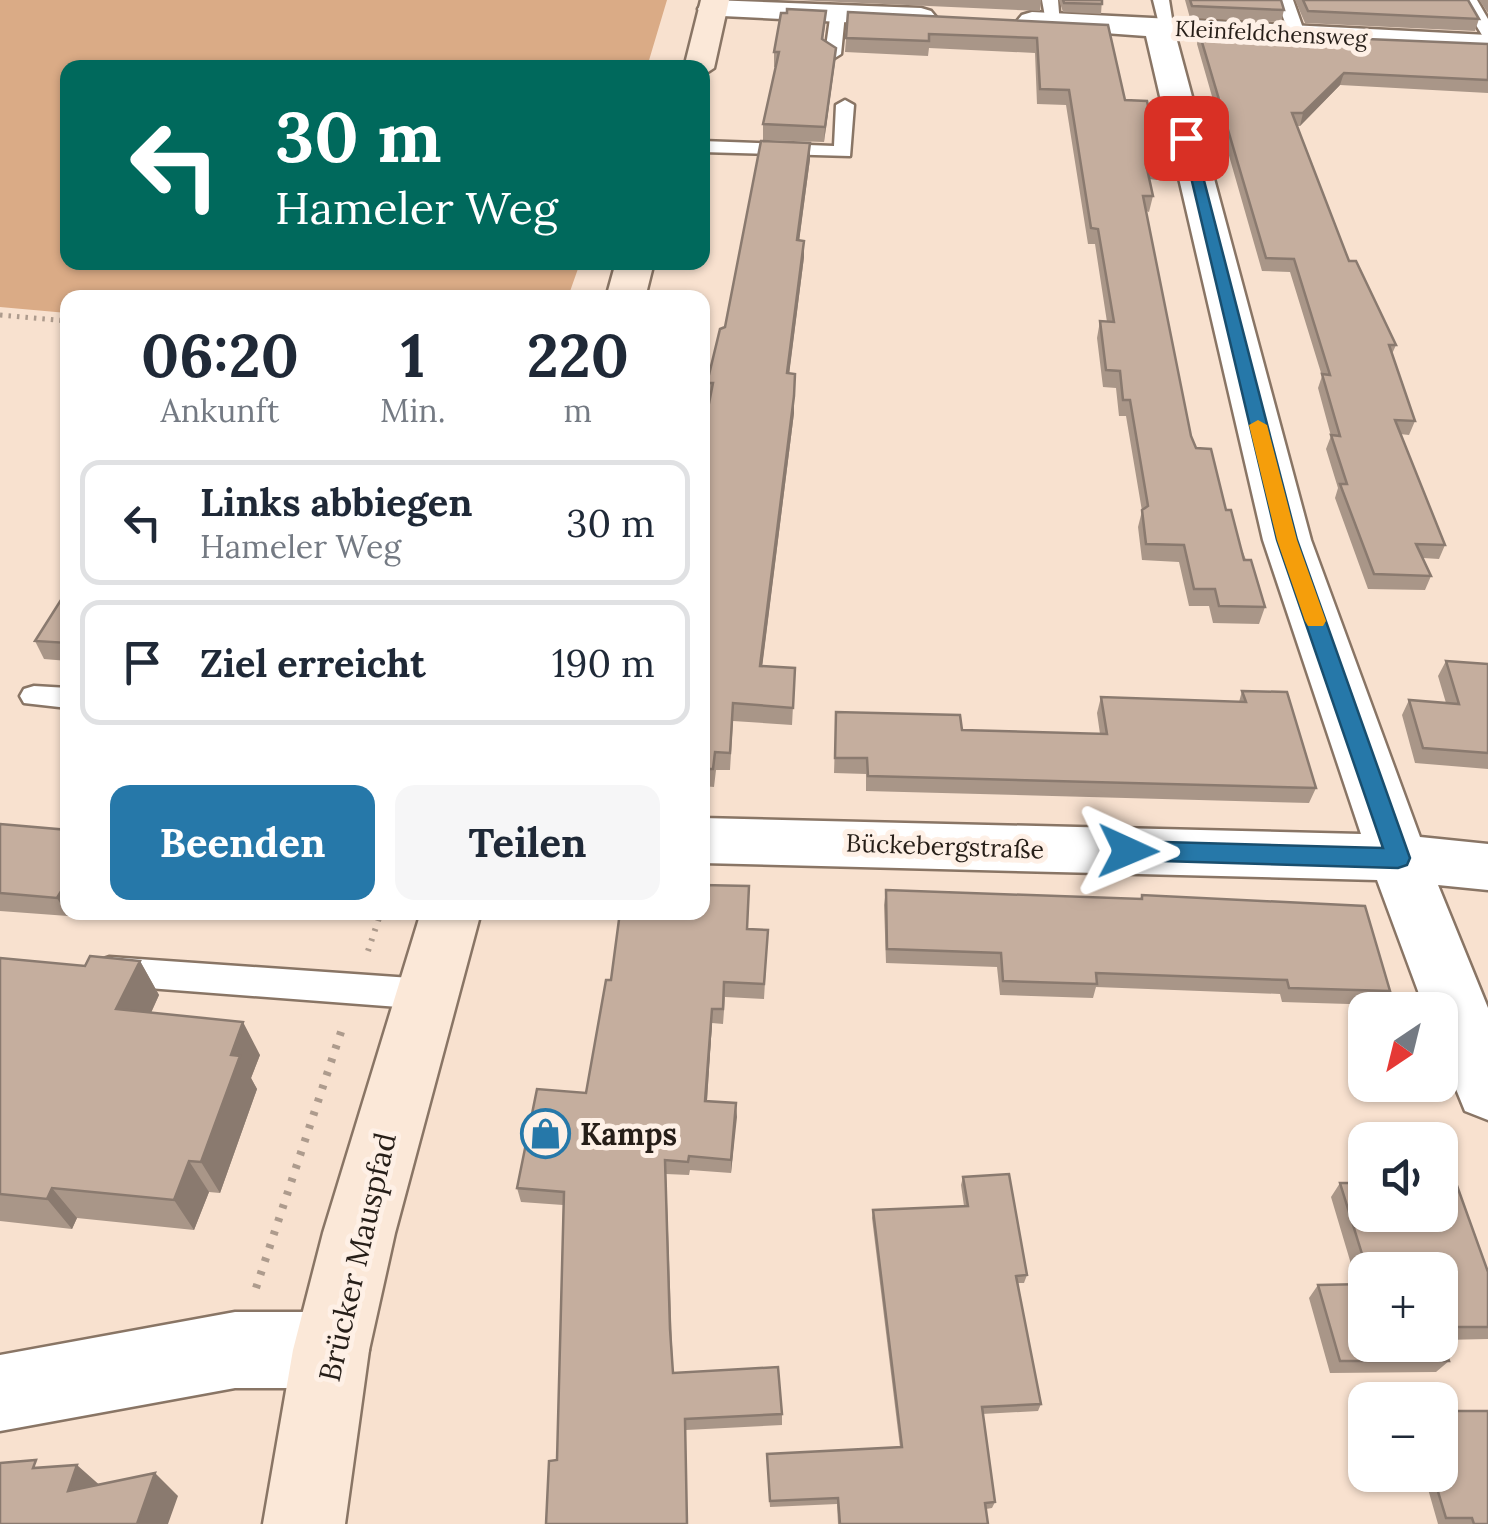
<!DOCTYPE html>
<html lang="de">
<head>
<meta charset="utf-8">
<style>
	:root { --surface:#fff; --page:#f6f6f7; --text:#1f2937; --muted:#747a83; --line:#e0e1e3; --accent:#2678a9 }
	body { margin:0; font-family:Lora,serif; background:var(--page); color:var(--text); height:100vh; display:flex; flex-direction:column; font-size:38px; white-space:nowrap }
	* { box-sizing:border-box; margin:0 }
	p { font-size:32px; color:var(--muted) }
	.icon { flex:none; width:55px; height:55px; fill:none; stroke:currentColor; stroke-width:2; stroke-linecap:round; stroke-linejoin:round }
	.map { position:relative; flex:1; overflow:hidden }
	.details { position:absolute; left:60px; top:290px; width:650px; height:630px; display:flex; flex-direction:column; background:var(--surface); border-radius:20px; box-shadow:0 2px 8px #0004 }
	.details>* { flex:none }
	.guide { position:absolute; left:60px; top:60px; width:650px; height:210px; border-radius:20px; box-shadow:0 2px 8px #0004; background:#00695c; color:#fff; overflow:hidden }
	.needle { width:65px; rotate:215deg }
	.buttons { position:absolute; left:1348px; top:992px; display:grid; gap:20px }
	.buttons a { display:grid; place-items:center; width:110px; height:110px; border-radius:20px; background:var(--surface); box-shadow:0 2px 8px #0004; font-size:50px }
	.pin { position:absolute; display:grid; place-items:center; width:85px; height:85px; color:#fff; margin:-42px; border-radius:20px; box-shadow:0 5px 15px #0006 }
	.me { position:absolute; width:110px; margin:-55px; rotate:91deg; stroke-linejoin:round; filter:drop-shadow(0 0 8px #0008) }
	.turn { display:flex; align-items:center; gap:35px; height:210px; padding:0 50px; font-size:45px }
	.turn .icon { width:130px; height:130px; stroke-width:2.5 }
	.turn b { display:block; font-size:70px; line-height:85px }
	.eta { display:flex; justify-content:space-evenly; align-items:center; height:170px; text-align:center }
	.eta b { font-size:60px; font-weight:700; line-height:70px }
	.button { display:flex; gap:20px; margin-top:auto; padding:20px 50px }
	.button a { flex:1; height:115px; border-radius:20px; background:var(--accent); color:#fff; font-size:40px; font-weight:700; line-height:115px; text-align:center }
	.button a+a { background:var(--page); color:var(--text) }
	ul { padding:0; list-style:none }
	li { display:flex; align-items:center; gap:30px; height:125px; margin:0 20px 15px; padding:0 30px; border:5px solid var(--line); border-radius:20px }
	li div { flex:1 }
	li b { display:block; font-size:38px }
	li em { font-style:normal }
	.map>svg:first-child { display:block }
	.green { fill:#daab86 }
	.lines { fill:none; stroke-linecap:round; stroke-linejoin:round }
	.service-casing { stroke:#897565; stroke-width:5 }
	.minor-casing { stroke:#897565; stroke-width:5 }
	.secondary-casing { stroke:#897565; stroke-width:5 }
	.path-far2 { stroke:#ad9b8d; stroke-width:5; stroke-dasharray:2.5 6; stroke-linecap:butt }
	.path-far1 { stroke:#ad9b8d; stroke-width:6; stroke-dasharray:2.5 8; stroke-linecap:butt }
	.path { stroke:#ad9b8d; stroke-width:8; stroke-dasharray:4 10; stroke-linecap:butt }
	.service { fill:#fff; fill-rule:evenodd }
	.minor { fill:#fff; fill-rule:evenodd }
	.secondary { fill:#fbe8d8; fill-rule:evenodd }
	.wall { fill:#a99688; fill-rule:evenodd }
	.shaded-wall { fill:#8a7a6f }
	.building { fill:#c5ae9e; stroke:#8a7a6f; stroke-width:2.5 }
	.route { fill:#2678a9; stroke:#194e6e; stroke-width:2.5 }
	.slow { fill:#f59e0b }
	.labels { text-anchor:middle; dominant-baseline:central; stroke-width:10; stroke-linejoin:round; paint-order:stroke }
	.far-street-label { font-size:22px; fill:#261e18; stroke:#fef0e6 }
	.street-label { font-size:25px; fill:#261e18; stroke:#fef0e6 }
	.near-poi-label { font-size:30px; font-weight:bold; fill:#261e18; stroke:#fef0e6; text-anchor:start }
	.near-street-label { font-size:30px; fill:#261e18; stroke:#fef0e6 }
</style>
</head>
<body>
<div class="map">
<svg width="1488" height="1524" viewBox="0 0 1488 1524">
	<rect width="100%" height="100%" fill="#f8e1cf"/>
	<path class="green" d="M0,0H667L647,67L68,68V262L580,263L568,297L68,298L67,313L0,307Z"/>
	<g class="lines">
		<defs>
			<path id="service" d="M1042,0H1058L1060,25L1046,22Z
				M1153,0H1169L1174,31L1160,28Z
				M1277,0H1293L1305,34L1303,37L1289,34Z
				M1461,0H1477L1488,19V37L1482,35Z
				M831,11L845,14L841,54L833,59L825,54Z
				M845,100L854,105L850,156L702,152V141L834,146L836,105Z
				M34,686L68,688V708L24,703L20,696L24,689Z
				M109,957L425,979L437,984L442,994L437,1004L425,1009L109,985L97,981L92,971L97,961Z"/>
			<path id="minor" d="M712,0L921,8L931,11L936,17L931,23L921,26L702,15L698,9L702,3Z
				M1032,12L1488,35V53L1176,37L1311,540L1420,837L1488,844V890L1438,885L1488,1008V1120L1465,1111L1440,1050V1010H1425L1377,880L702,863V818L1361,834L1263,540L1146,36L1022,27L1017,21L1022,15Z
				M235,1312H331L358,1323L369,1350L358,1377L331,1388H235L0,1431V1355Z"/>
			<path id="secondary" d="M701,0H729L714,68L702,76V68H684Z
				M616,262H654L645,298H606Z
				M421,912H481L395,1233L369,1350L345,1524H263L293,1350L323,1233Z"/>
		</defs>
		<use href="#service" class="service-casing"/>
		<use href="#minor" class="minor-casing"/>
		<use href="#secondary" class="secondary-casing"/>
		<path class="path-far2" d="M0,315L68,321"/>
		<path class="path-far1" d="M368,951L381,912"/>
		<path class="path" d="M256,1288L342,1029"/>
		<use href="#service" class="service"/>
		<use href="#minor" class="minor"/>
		<use href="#secondary" class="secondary"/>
	</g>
	<path class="wall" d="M795,0H1041L1040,11Z
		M1059,0H1102L1101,14L1063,12Z
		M1185,0H1281L1284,10L1281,22L1190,18Z
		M1295,0H1468L1479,19L1475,31L1305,23Z
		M1479,0H1488V13Z
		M848,12L1108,25L1125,100L1160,164L1157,180L1149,179L1153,196L1149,212L1146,211L1191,436L1226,510L1265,607L1259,624L1213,623L1209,606H1189L1179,562L1142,560L1138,527L1142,511L1126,416H1119L1116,388L1103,387L1097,338L1100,321L1107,322L1095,244H1088L1066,105L1037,104L1035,53L929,48L928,56L845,52Z
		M825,25L823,40L836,48L824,142L763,140V124L776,67H774V52Z
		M1199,32L1488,44V93L1340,85L1300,126H1297L1349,261L1396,345L1392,354L1415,421L1409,435L1400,434L1445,545L1439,559L1423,558L1431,576L1425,590L1368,589L1335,498L1338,488L1326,449L1331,436L1318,388L1322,376L1290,272L1262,271L1197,44Z
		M810,143V159L799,240L804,257L789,373L794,413L762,666L795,668L792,725L733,721L730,770H716L714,787L702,786V439L710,400H707V383L725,327Z
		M68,592V661L44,659L35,641Z
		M1446,661L1488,664V769L1415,763L1402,715L1409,700L1446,703L1438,676Z
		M1242,691L1316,788L1309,803L866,791V774L834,773L836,712L962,730L1100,734L1097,713L1101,697L1239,702Z
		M0,824L68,830V916L0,911Z
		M886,890L1140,899L1142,895L1390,991L1382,1005L1282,1002L1280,994L1096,987L1093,998L1000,995L997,967L886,963L884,905Z
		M157,912H190L188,915Z
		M296,912H361L360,917Z
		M748,929L768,930L764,999L725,997L723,1024L712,1023L707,1101L736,1103L731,1173L690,1170L689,1175L666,1174L673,1373L782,1414V1425L686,1430L557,1460L563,1205L521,1202L517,1188L586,1093L611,980Z
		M0,958L85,966L140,961L159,995L151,1013L260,1055L251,1078L257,1089L220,1193L209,1192L194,1230L77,1218L72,1229L0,1221Z
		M963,1177L1027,1275L1024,1283H1018L1041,1404L1038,1411L982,1414L995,1502L992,1508L986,1509L988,1524H838L837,1504L770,1507L767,1460L900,1447L872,1218L873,1210L964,1206L961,1185Z
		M1340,1183L1488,1272V1339L1442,1340L1449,1361L1436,1372L1330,1373L1309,1298L1318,1285L1357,1284L1331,1197ZM1365,1270H1440V1345H1365Z
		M1424,1475H1440L1488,1524H1438Z"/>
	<path class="shaded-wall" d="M836,48L835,62L824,142L825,127Z
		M1344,73L1340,85L1300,126L1303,113Z
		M810,143V159L797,257V240Z
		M804,241V257L787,391V373Z
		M794,396V413L760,684V666Z
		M63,888L68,896V912H70L68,916L57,898Z
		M140,961L159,995L137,1043L116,1009Z
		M712,1009V1023L706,1115L705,1101Z
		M243,1022L260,1055L251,1078L257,1089L220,1193L201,1162L231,1055Z
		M736,1103L737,1117L731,1173V1160Z
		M189,1161L209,1192L194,1230L174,1200Z
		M52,1188L77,1218L72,1229L47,1199Z
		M77,1465L103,1488L68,1491Z
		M155,1473L178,1496L168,1524H137Z"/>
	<path class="building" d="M1063,0H1102V4L1064,3Z
		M1190,0H1281L1284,10L1192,6Z
		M1303,0H1468L1479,19L1308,11Z
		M787,9L826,11L822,39L836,48L825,127L763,124L779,52H774L781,13H787Z
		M848,12L1108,25L1125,100L1147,101L1160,164H1146L1153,196H1143L1191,436L1196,448L1211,449L1226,510H1231L1244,560H1251L1265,607L1219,606L1215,589H1194L1184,545L1146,544L1142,510L1148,506L1130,400H1123L1120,371L1106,370L1100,321L1114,322L1098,229L1091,228L1069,90L1040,89L1037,38L929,34V41L846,38Z
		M1199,32L1488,44V80L1344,73L1303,113H1292L1349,261H1356L1396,345H1389L1415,421L1395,420L1445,545L1416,544L1431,576L1374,574L1340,484H1347L1331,435L1340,436L1322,374L1330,375L1294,259L1266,258Z
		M761,141L810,143L797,240L804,241L787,373L795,374L794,396L760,666L795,668L793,708L733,703L730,753L715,752L713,769H702V439L713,383H707L720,329L725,327Z
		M66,592H68V643L35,641Z
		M1446,661L1488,664V753L1423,748L1409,700L1459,704Z
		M1242,691L1287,692L1316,788L868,776L867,758H835L836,712L960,715L962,730L1107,734L1101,697L1246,702Z
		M0,824L68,830V888H63L57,898L0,893Z
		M702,885L749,886L747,929L768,930L764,984L724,982L723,1009H712L705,1101L736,1103L731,1160L689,1156L688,1162L665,1160L670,1329L673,1373L778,1367L782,1414L685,1419L687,1524H546L549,1461L557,1460L564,1192L517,1188L537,1089L586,1093L606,980H611L620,912H702Z
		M886,890L1142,899V895L1365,906L1390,991L1289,988L1287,980L1096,973L1097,984L1003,981L1001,953L887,949Z
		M90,956L140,961L116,1009L243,1022L231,1055L240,1056L201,1162L189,1161L174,1200L52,1188L47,1199L0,1194V958L85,966Z
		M1440,1155H1446L1488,1272V1327H1440V1270H1367L1340,1183H1365V1215H1440Z
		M1009,1174L1027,1275L1016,1276L1041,1404L982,1407L995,1502L985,1503L988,1524H840L838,1498L770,1501L767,1454L902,1447L873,1210L968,1206L963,1177Z
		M1365,1284V1345H1440V1334L1449,1361H1340L1318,1285Z
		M1440,1411H1488V1524H1474L1472,1518H1446L1433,1475H1440Z
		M36,1460L33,1468L77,1465L68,1491L155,1473L137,1524H0V1463Z"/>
	<path class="route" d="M1181,135L1193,138L1297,540L1410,858L1407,865L1398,868L1128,860L1119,857L1116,851L1119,844L1128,841L1383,848L1277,540Z"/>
	<path class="slow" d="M1258,420L1267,425L1297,540L1326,621L1323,626H1308L1305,621L1277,540L1249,425Z"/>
	<defs>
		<symbol id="shop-ring" viewBox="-11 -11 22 22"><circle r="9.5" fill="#fef0e6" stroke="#2678a9" stroke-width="1.5"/><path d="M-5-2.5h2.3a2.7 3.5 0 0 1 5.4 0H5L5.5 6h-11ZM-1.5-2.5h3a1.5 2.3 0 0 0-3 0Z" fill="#2678a9"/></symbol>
	</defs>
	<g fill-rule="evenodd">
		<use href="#shop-ring" x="518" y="1106" width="55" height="55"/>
	</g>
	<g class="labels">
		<g class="far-street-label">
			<text transform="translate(1271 33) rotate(3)">Kleinfeldchensweg</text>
		</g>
		<g class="street-label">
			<text transform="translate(945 846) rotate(2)">Bückebergstraße</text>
		</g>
		<g class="near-poi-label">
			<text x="580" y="1134">Kamps</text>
		</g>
		<g class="near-street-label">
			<text transform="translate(357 1257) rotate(-77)">Brücker Mauspfad</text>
		</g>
	</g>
</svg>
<div class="buttons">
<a><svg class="needle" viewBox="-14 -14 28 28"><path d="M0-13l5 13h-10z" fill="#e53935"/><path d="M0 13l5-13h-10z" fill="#747a83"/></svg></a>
<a><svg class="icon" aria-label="sound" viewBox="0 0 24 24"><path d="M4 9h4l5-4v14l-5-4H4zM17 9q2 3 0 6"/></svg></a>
<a>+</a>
<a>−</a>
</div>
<div class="pin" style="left:1186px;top:138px;background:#d93025"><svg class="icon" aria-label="arrive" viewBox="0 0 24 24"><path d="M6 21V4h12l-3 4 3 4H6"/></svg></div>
<svg class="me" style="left:1128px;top:851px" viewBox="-20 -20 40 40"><path d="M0-17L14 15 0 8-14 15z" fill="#2678a9" stroke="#fff" stroke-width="4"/></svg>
<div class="guide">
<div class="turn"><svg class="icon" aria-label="left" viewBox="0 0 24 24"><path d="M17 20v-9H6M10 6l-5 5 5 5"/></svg><div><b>30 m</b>Hameler Weg</div></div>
</div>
<section class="details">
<div class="eta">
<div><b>06:20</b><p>Ankunft</p></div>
<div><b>1</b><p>Min.</p></div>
<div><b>220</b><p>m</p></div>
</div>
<ul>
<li><svg class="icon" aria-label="left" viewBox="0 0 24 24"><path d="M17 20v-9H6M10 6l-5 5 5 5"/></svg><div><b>Links abbiegen</b><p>Hameler Weg</p></div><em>30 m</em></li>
<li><svg class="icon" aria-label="arrive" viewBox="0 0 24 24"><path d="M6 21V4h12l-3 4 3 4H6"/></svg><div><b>Ziel erreicht</b></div><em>190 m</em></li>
</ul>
<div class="button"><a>Beenden</a><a>Teilen</a></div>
</section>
</div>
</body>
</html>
